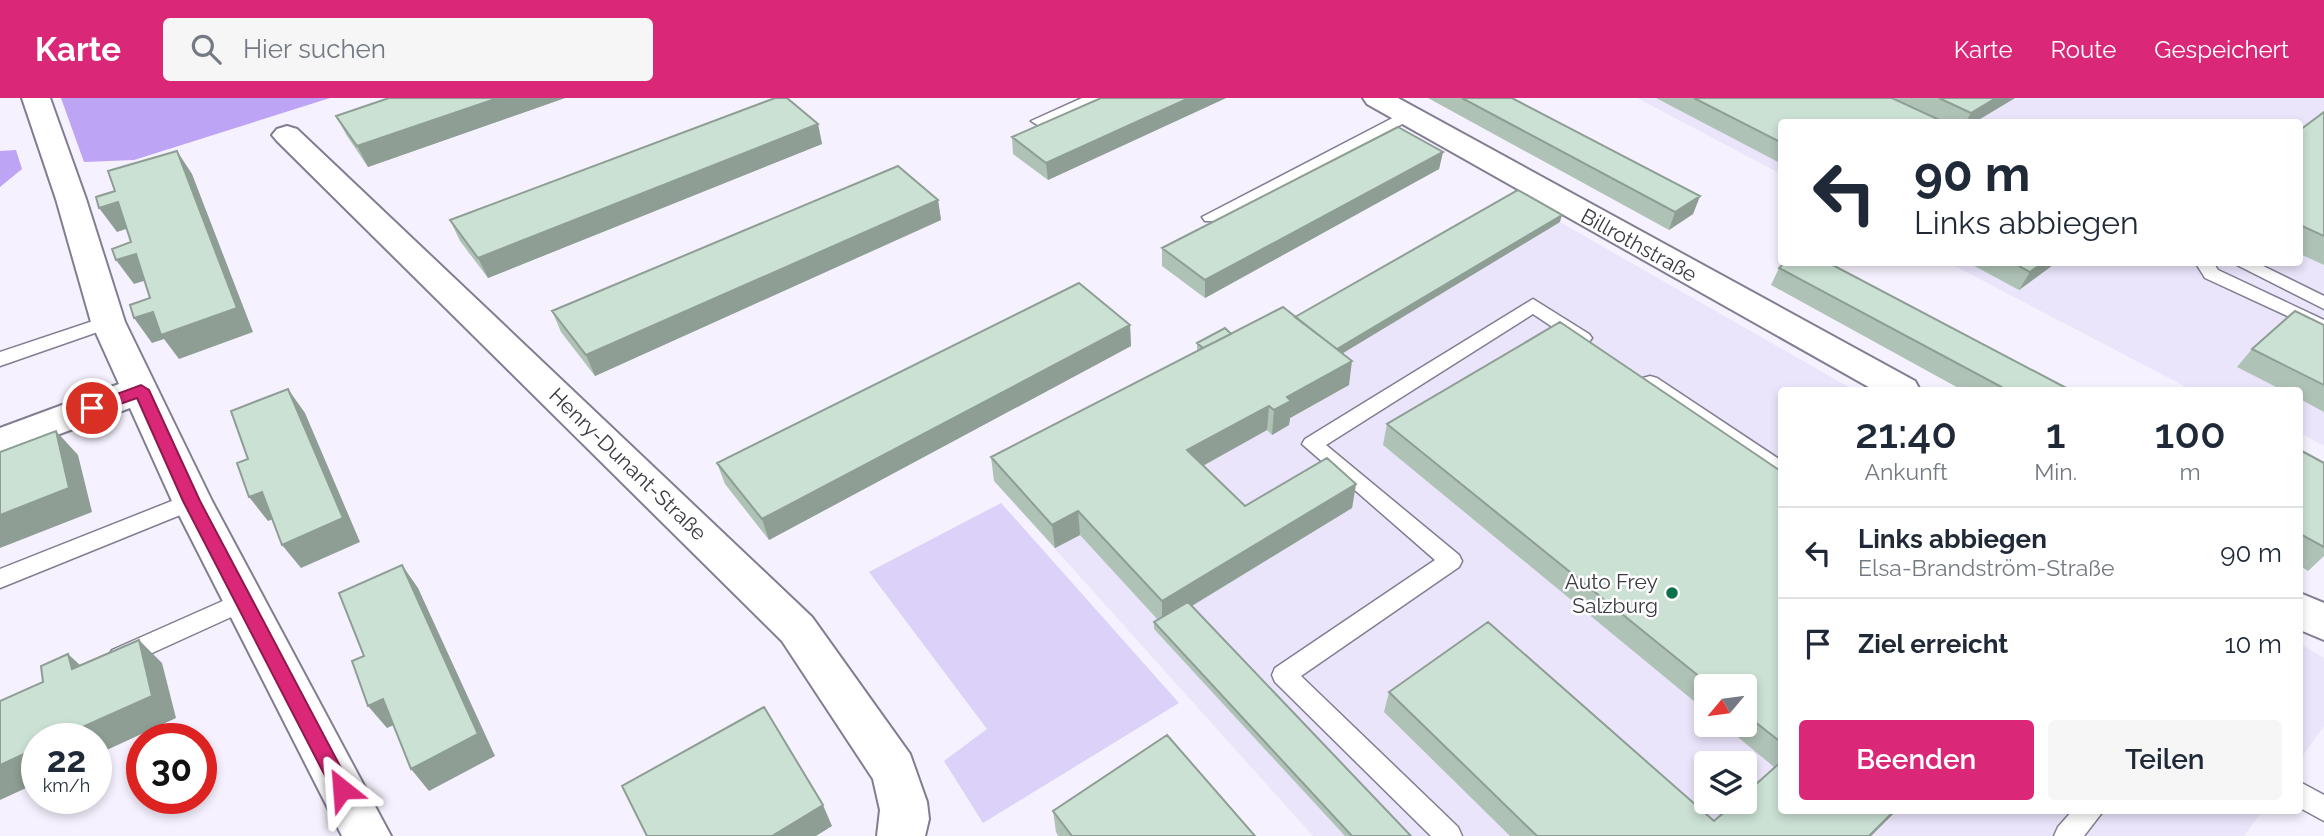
<!DOCTYPE html>
<html lang="de">
<head>
<meta charset="utf-8">
<style>
	:root { --surface:#fff; --page:#f6f6f7; --text:#1f2937; --muted:#747a83; --line:#e0e1e3; --accent:#db2777 }
	body { margin:0; font-family:Raleway,sans-serif; background:var(--page); color:var(--text); height:100vh; display:flex; flex-direction:column; font-size:26px; white-space:nowrap }
	* { box-sizing:border-box; margin:0 }
	p { font-size:23px; color:var(--muted) }
	.icon { flex:none; width:38px; height:38px; fill:none; stroke:currentColor; stroke-width:2; stroke-linecap:round; stroke-linejoin:round }
	.map { position:relative; flex:1; overflow:hidden }
	.sheet { position:absolute; left:1778px; top:289px; width:525px; height:427px; display:flex; flex-direction:column; background:var(--surface); border-radius:7px; box-shadow:0 4px 10px #0003 }
	.sheet>* { flex:none }
	.top-card { position:absolute; left:1778px; top:21px; width:525px; height:147px; border-radius:7px; box-shadow:0 4px 10px #0003; background:#fff; color:var(--text); overflow:hidden }
	.needle { width:46px; rotate:241deg }
	.tools { position:absolute; left:1694px; top:576px; display:grid; gap:14px }
	.tools a { display:grid; place-items:center; width:63px; height:63px; border-radius:7px; background:var(--surface); box-shadow:0 4px 10px #0003; font-size:35px }
	.speed { position:absolute; left:21px; top:625px; display:flex; gap:14px; font-size:35px; font-weight:700; text-align:center }
	.speed>* { display:grid; place-content:center; width:91px; height:91px; border-radius:50%; background:var(--surface); box-shadow:0 4px 10px #0003; line-height:1 }
	.speed small { font-size:18px; font-weight:400 }
	.speed .limit { border:10px solid #d22; background:#fff; color:#111 }
	.pin { position:absolute; display:grid; place-items:center; width:60px; height:60px; color:#fff; margin:-30px; border:4px solid #fff; border-radius:50%; box-shadow:0 2px 7px #0007 }
	.me { position:absolute; width:77px; margin:-38px; rotate:332deg; stroke-linejoin:round; filter:drop-shadow(0 0 5px #0008) }
	.turn { display:flex; align-items:center; gap:24px; height:147px; padding:0 21px; font-size:32px }
	.turn .icon { width:91px; height:91px; stroke-width:2.5 }
	.turn b { display:block; font-size:49px; line-height:60px }
	.eta { display:flex; justify-content:space-evenly; align-items:center; height:119px; text-align:center }
	.eta b { font-size:42px; font-weight:600; line-height:49px }
	.cta { display:flex; gap:14px; margin-top:auto; padding:14px 21px }
	.cta a { flex:1; height:80px; border-radius:7px; background:var(--accent); color:#fff; font-size:28px; font-weight:600; line-height:80px; text-align:center }
	.cta a+a { background:var(--page); color:var(--text) }
	ul { padding:0; list-style:none }
	li { display:flex; align-items:center; gap:21px; height:91px; padding:0 21px; border-top:2px solid var(--line) }
	li div { flex:1 }
	li b { display:block; font-size:26px }
	li em { font-style:normal }
	header { display:flex; align-items:center; gap:42px; box-sizing:border-box; height:98px; padding:0 35px; background:var(--accent); color:#fff }
	header strong { font-size:33px }
	nav { display:flex; gap:38px; margin-inline-start:auto; font-size:24px }
	.search { width:490px; height:63px; background:var(--page); display:flex; align-items:center; gap:18px; box-sizing:border-box; padding:0 24px; border-radius:7px; color:var(--muted); font-size:26px }
	.map>svg:first-child { display:block }
	.built { fill:#ebe5fc; fill-rule:evenodd }
	.green { fill:#dcd1f8 }
	.forest { fill:#bda4f4 }
	.lines { fill:none; stroke-linecap:round; stroke-linejoin:round }
	.service-casing { stroke:#827d91; stroke-width:3 }
	.minor-casing { stroke:#827d91; stroke-width:4 }
	.service { fill:#fff; fill-rule:evenodd }
	.minor { fill:#fff; fill-rule:evenodd }
	.wall { fill:#afc2b6 }
	.shaded-wall { fill:#8e9e94 }
	.building { fill:#cbe1d4; stroke:#8e9e94; stroke-width:2 }
	.route { fill:#db2777; stroke:#8e194d; stroke-width:2 }
	.poi-dot { fill:#08734b; stroke:#fff; stroke-width:2.5 }
	.labels { text-anchor:middle; dominant-baseline:central; stroke-width:5; stroke-linejoin:round; paint-order:stroke }
	.street-label { font-size:21px; fill:#3b3941; stroke:#fff }
	.poi-label { font-size:21px; fill:#3b3941; stroke:#fff; text-anchor:end }
</style>
</head>
<body>
<header>
<strong>Karte</strong>
<div class="search"><svg class="icon" aria-label="search" viewBox="0 0 24 24"><circle cx="10" cy="10" r="6"/><path d="M15 15l6 6"/></svg>Hier suchen</div>
<nav><a>Karte</a><a>Route</a><a>Gespeichert</a></nav>
</header>
<div class="map">
<svg width="2324" height="738" viewBox="0 0 2324 738">
	<rect width="100%" height="100%" fill="#f5f1fe"/>
	<path class="built" d="M1637,0H2324V348L2300,335V292H2192L1949,165L2300,164V24H1782L1781,76Z
		M1516,99L1854,292H1782V712H2263L2244,738H1313L994,383ZM1706,588H1745V626H1706ZM1706,665H1745V704H1706Z
		M2300,546L2324,560V628L2300,662Z"/>
	<path class="green" d="M1001,405L1179,605L983,725L944,663L987,631L869,474Z"/>
	<path class="forest" d="M61,0H330L134,62L84,64Z
		M16,52L22,71L0,89V53Z"/>
	<g class="lines">
		<defs>
			<path id="service" d="M1082,0H1103L1045,26L1039,28L1031,23Z
				M1406,13L1414,18L1412,21L1217,123H1205L1202,119Z
				M2195,164H2213L2218,172L2324,222V235L2205,180Z
				M2231,164H2255L2324,198V211Z
				M1533,201L1589,236L1592,240L1589,244H1575L1533,216L1326,347L1459,457L1462,463L1459,469L1301,578L1458,729L1462,738H1431L1275,584L1272,577L1275,570L1435,462L1302,346L1305,341Z
				M108,218L115,220L117,224L115,228L0,268V254Z
				M1650,278L1657,280L1782,363V382L1643,290L1640,285L1643,280Z
				M192,395L200,397L203,403L200,409L0,490V471Z
				M243,494L251,496L255,503L251,510L128,566L120,569L112,566L108,559L112,552Z
				M2300,684L2324,697V723L2300,710Z
				M2073,712H2104L2084,738H2054L2058,729Z"/>
			<path id="minor" d="M22,0H50L86,101L125,224L212,403L391,738H342L172,403L130,310L0,358V330L119,286L91,224L56,101Z
				M1363,0H1398L1915,283L1920,292H1874L1367,6Z
				M287,28L297,31L812,519L910,656L927,704L929,721L925,738H877L880,712L873,681L782,543L277,43L272,37L277,31Z
				M2300,495L2324,505V542L2300,532Z"/>
		</defs>
		<use href="#service" class="service-casing"/>
		<use href="#minor" class="minor-casing"/>
		<use href="#service" class="service"/>
		<use href="#minor" class="minor"/>
	</g>
	<path class="wall" d="M389,0H565L368,69L347,38L336,18Z
		M1101,0H1226L1048,82L1013,56L1012,39Z
		M1428,0H1512L1700,98L1693,116L1669,132Z
		M1656,0H1892L1782,24V66Z
		M1894,0H2015L1975,24H1946Z
		M2324,14V167L2300,156V32Z
		M818,26L822,46L488,180L460,143L450,122Z
		M1443,54L1439,71L1205,200L1162,168V150Z
		M938,102L941,122L595,278L561,234L552,213Z
		M1560,124L1342,255L1349,287L1290,320L1289,327L1272,337L1267,332L1203,368L1245,408L1356,386L1352,410L1192,508L1411,738H1345L1154,531V524L1158,522L1080,437L1055,450L994,383L991,359L1198,253L1197,252V245L1295,219Z
		M1967,164H2057L2019,192Z
		M1779,170L2070,292H1962L1771,187Z
		M1130,227L1131,248L769,442L725,386L717,365Z
		M2324,227V314L2300,301V292H2282L2237,269L2252,251Z
		M1387,326L1782,374V712H1897L1871,738H1510L1384,614L1389,594L1714,723L1774,669L1722,626H1745V588H1706V613L1383,347Z
		M2300,352L2324,365V458L2308,473L2300,468Z
		M1053,713L1255,738H1058L1056,734Z"/>
	<path class="shaded-wall" d="M498,0H565L368,69L357,48Z
		M1189,0H1226L1048,82L1046,65Z
		M1996,0H2015L1975,24H1966L1971,15Z
		M818,26L822,46L488,180L478,160Z
		M177,53L192,76L253,234L179,261L164,241L152,245L134,220L153,214Z
		M1443,54L1439,71L1205,200V182Z
		M1700,98L1693,116L1669,132L1675,114Z
		M938,102L941,122L595,278L586,257Z
		M118,104L135,128L117,134L99,110Z
		M1562,117L1560,124L1330,263L1331,255Z
		M136,156L153,180L134,186L116,162Z
		M2044,164H2057L2019,192L2030,174Z
		M1130,227L1131,248L769,442L762,421Z
		M1352,263L1349,287L1290,320L1289,327L1272,337L1274,312L1287,299Z
		M288,291L305,315L360,444L301,470L282,447Z
		M1269,308L1267,332L1186,377L1187,352Z
		M56,333L78,357L92,414L0,450V417Z
		M1356,386L1352,410L1162,526V503Z
		M262,394L281,418L268,423L249,399Z
		M1078,413L1080,437L1055,450L1052,427Z
		M402,467L418,490L495,658L429,693L411,671Z
		M139,542L162,565L176,620L96,657V640H58Z
		M68,556L93,579L72,571Z
		M383,601L401,624L387,630L368,608Z
		M37,650V685L0,702V667Z
		M823,707L832,728L816,738H772Z
		M1895,712H1897L1871,738H1869Z"/>
	<path class="building" d="M389,0H498L357,48L336,18Z
		M775,0H787L818,26L478,160L450,122Z
		M1101,0H1189L1046,65L1012,39Z
		M1462,0H1512L1700,98L1675,114Z
		M1694,0H1892L1944,24H1782V45Z
		M1939,0H1996L1971,15Z
		M2324,14V138L2300,127V32Z
		M1398,29L1443,54L1205,182L1162,150Z
		M177,53L237,210L161,237L153,214L134,220L130,207L150,200L136,156L116,162L112,151L131,144L118,104L99,110L96,99L115,93L108,73Z
		M898,68L938,102L586,257L552,213Z
		M1518,92L1562,117L1337,251L1295,219Z
		M1786,164H1827L2070,292H2007L1779,170Z
		M2012,164H2044L2030,174Z
		M1079,185L1130,227L762,421L717,365Z
		M1283,209L1352,263L1287,299L1291,303L1274,312L1269,308L1187,352L1245,408L1327,360L1356,386L1162,503L1078,413L1052,427L991,359Z
		M2295,213L2324,227V287L2252,251Z
		M1560,224L1782,374V645L1745,616V588H1711L1387,326Z
		M1225,230L1231,236L1203,250L1197,245Z
		M288,291L343,420L282,447L262,394L249,399L237,365L248,361L231,313Z
		M56,333L69,390L0,417V354Z
		M2300,352L2324,365V449L2300,436Z
		M402,467L478,636L411,671L383,601L368,608L352,563L364,558L339,495Z
		M1188,504L1411,738H1352L1154,524Z
		M1488,524L1714,723L1736,704H1745V696L1782,663V712H1895L1869,738H1537L1389,594Z
		M139,542L152,598L58,640H37V650L0,667V603L43,584L41,568L68,556L72,571Z
		M764,609L823,707L772,738H647L622,688Z
		M1167,637L1255,738H1072L1053,713Z"/>
	<path class="route" d="M141,287L149,292L200,403L349,685L352,691L349,697L342,700L335,697L183,403L137,300L92,316L84,310L87,307Z"/>
	<circle class="poi-dot" cx="1672" cy="495" r="7"/>
	<g class="labels">
		<g class="street-label">
			<text transform="translate(1639 147) rotate(29)">Billrothstraße</text>
			<text transform="translate(628 366) rotate(44)">Henry-Dunant-Straße</text>
		</g>
		<g class="poi-label">
			<text x="1658" y="483">Auto Frey<tspan x="1658" dy="24">Salzburg</tspan></text>
		</g>
	</g>
</svg>
<div class="tools">
<a><svg class="needle" viewBox="-14 -14 28 28"><path d="M0-13l5 13h-10z" fill="#e53935"/><path d="M0 13l5-13h-10z" fill="#747a83"/></svg></a>
<a><svg class="icon" aria-label="layers" viewBox="0 0 24 24"><path d="M12 4l9 5-9 5-9-5zM3 14l9 5 9-5"/></svg></a>
</div>
<div class="speed"><div>22<small>km/h</small></div><div class="limit">30</div></div>
<div class="pin" style="left:92px;top:310px;background:#d93025"><svg class="icon" aria-label="arrive" viewBox="0 0 24 24"><path d="M6 21V4h12l-3 4 3 4H6"/></svg></div>
<svg class="me" style="left:342px;top:691px" viewBox="-20 -20 40 40"><path d="M0-17L14 15 0 8-14 15z" fill="#db2777" stroke="#fff" stroke-width="4"/></svg>
<div class="top-card">
<div class="turn"><svg class="icon" aria-label="left" viewBox="0 0 24 24"><path d="M17 20v-9H6M10 6l-5 5 5 5"/></svg><div><b>90 m</b>Links abbiegen</div></div>
</div>
<section class="sheet">
<div class="eta">
<div><b>21:40</b><p>Ankunft</p></div>
<div><b>1</b><p>Min.</p></div>
<div><b>100</b><p>m</p></div>
</div>
<ul>
<li><svg class="icon" aria-label="left" viewBox="0 0 24 24"><path d="M17 20v-9H6M10 6l-5 5 5 5"/></svg><div><b>Links abbiegen</b><p>Elsa-Brandström-Straße</p></div><em>90 m</em></li>
<li><svg class="icon" aria-label="arrive" viewBox="0 0 24 24"><path d="M6 21V4h12l-3 4 3 4H6"/></svg><div><b>Ziel erreicht</b></div><em>10 m</em></li>
</ul>
<div class="cta"><a>Beenden</a><a>Teilen</a></div>
</section>
</div>
</body>
</html>
